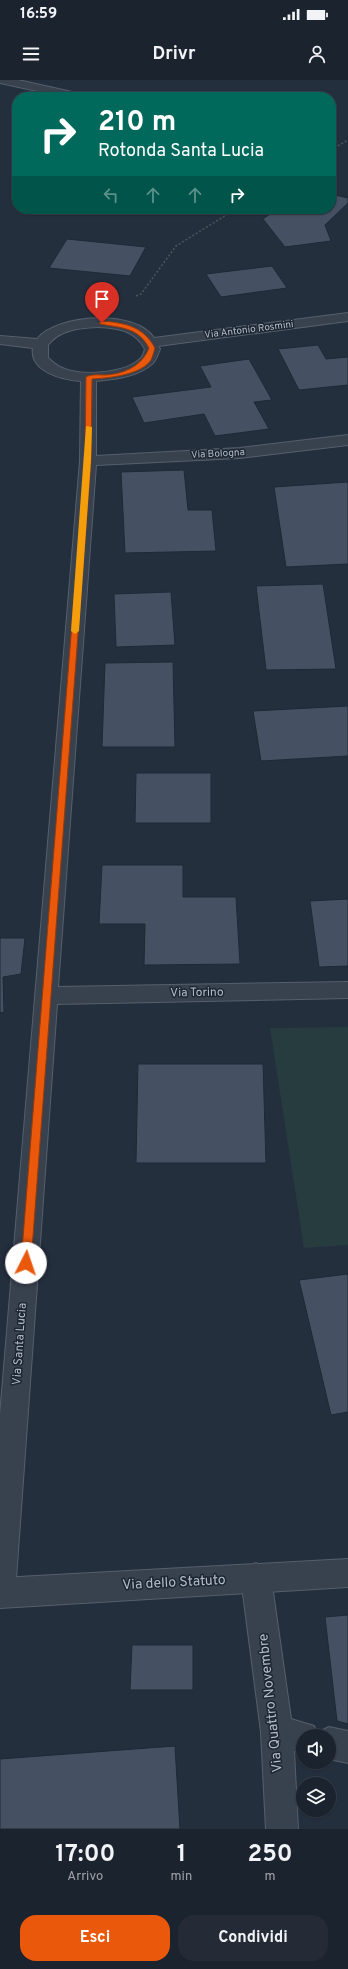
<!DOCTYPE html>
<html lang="it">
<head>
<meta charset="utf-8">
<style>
	:root { --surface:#1b232e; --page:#242b36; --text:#f1f3f6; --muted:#a0a4aa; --line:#39404a; --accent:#ea580c }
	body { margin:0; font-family:Overpass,sans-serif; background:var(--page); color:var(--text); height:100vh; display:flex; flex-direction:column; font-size:15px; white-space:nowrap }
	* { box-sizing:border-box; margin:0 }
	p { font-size:13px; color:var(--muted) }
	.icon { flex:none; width:22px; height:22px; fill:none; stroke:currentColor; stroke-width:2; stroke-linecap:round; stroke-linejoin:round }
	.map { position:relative; height:1749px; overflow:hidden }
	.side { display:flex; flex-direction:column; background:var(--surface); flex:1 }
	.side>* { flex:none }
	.top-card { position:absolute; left:12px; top:12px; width:324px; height:122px; border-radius:16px; box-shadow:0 1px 3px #0004,0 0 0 1px var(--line); background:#00695c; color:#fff; overflow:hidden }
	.tools { position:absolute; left:296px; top:1649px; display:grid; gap:8px }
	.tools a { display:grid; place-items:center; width:40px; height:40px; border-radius:50%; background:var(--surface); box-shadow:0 1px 3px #0004,0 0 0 1px var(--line); font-size:20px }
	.pin { position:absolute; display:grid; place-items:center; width:34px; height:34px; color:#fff; margin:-41px -17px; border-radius:50% 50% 50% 0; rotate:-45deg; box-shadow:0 0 4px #0007 }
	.pin .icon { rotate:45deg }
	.me { position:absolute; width:44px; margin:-22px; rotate:4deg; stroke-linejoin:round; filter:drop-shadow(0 0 3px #0008) }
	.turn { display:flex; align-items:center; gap:14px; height:84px; padding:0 20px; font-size:18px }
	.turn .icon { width:52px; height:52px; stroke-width:2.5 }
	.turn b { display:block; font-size:28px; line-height:34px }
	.lanes { display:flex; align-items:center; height:38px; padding:0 20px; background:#0003; justify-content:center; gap:20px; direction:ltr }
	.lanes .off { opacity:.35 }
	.eta { display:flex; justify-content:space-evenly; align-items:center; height:68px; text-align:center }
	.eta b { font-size:24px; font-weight:700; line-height:28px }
	.primary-button { display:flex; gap:8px; margin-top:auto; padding:8px 20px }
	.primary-button a { flex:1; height:46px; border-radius:16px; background:var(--accent); color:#fff; font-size:16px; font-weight:700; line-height:46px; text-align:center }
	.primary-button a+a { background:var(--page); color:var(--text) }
	.status { display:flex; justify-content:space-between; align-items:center; height:28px; padding:0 20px; background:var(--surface); direction:ltr }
	.status svg { height:11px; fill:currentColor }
	header { display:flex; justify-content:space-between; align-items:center; height:52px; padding:0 20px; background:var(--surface); font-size:18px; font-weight:700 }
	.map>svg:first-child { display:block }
	.green { fill:#263c3f }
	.building { fill:#455162; stroke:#1f2835 }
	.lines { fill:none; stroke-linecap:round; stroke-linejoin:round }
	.minor-casing { stroke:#565f6c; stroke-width:2 }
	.tertiary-casing { stroke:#565f6c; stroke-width:2 }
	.path { stroke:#44595c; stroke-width:1.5; stroke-dasharray:2 2; stroke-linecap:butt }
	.minor { fill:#38414e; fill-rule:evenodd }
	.tertiary { fill:#38414e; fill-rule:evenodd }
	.route { fill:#ea580c; stroke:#983908 }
	.slow { fill:#f59e0b }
	.labels { text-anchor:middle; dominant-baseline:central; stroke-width:3; stroke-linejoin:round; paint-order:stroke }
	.far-street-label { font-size:10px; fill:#b4bcc9; stroke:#1d2633 }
	.street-label { font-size:12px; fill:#b4bcc9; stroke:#1d2633 }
	.near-street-label { font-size:14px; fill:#b4bcc9; stroke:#1d2633 }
</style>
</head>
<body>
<div class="status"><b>16:59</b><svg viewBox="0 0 49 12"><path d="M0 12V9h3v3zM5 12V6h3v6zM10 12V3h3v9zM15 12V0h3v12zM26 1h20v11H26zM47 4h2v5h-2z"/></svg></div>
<header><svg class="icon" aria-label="menu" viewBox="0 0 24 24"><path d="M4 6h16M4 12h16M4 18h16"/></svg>Drivr<svg class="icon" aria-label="person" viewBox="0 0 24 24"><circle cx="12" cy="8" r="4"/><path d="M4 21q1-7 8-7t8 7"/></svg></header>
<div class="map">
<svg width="348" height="1749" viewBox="0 0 348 1749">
	<rect width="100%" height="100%" fill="#242f3e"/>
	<path class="green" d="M348,947V1165L304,1168L270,948Z"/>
	<path class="building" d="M331,114L348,118V123L325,145L331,161L285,167L263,139L277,129H331Z
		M67,159L146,167L130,196L49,188Z
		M272,186L287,208L221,217L206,194Z
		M318,265L326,279L348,277V305L299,310L278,269Z
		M249,279L272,320L254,322L269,349L215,356L204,334L144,343L132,317L211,307L200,286Z
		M184,390L188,430H212L216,471L125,473L121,392Z
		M348,402V484L286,487L274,407Z
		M323,504L336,589L266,590L256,506Z
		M171,512L175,565L116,567L114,514Z
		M173,582L175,667H102L105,583Z
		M348,626V676L261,681L253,631Z
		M136,693H211V743H135Z
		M102,785H183V817H236L240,884L144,885L145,844H99Z
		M348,819V886L319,887L310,821Z
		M0,858H25L21,894L3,897L4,932L0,933Z
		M138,984H263L266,1083H136Z
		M348,1194V1332L331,1335L299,1200Z
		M348,1535V1644L337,1641L325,1537Z
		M132,1565H193V1610H130Z
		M175,1666L180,1749H0V1679Z"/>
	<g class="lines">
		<defs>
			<path id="minor" d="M0,0H18L81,14L87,17H65L0,3Z
				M348,233V241L158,266L160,269C158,274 156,280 153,283C138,297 115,299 96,301V376L240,368L348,355V365L240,378L96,385L58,907L348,902V918L57,924L15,1513L11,1523L0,1528V1335L80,381L81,301C64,300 29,292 33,268L0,264V256L37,259C57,234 136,229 154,258ZM98,247C118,248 135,250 145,269C144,272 143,276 141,278C126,294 79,297 60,287C56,285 52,281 48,278V265C60,249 81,248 98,247Z
				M256,1483L266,1488L271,1498L291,1639L314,1646L317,1653L329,1647L348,1651V1683L329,1679V1656H303V1673L294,1671L298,1749H266L261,1652L241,1498L246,1488Z"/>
			<path id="tertiary" d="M348,1479V1507L0,1528V1498Z"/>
		</defs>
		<use href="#minor" class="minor-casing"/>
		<use href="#tertiary" class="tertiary-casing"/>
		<path class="path" d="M331,70L348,60
			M136,216L141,214L176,166L236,129"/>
		<use href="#minor" class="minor"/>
		<use href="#tertiary" class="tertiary"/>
	</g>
	<path class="route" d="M102,241C125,243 143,246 155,268C154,271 153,276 151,280C141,295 109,298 92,299L91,380L31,1183L30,1186H22L21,1183L85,380L86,297C91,294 99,295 105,295C124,294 142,286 149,268C138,247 121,248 100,244L99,243Z"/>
	<path class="slow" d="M86,346L92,347L91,380L79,551L75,554L71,551Z"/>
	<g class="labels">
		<g class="far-street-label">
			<text transform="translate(249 250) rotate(-7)">Via Antonio Rosmini</text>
			<text transform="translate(218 374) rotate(-3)">Via Bologna</text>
		</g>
		<g class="street-label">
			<text transform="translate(197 913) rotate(-1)">Via Torino</text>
			<text transform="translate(20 1264) rotate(-86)">Via Santa Lucia</text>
		</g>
		<g class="near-street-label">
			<text transform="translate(174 1503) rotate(-3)">Via dello Statuto</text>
			<text transform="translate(271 1623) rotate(-96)">Via Quattro Novembre</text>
		</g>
	</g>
</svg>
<div class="tools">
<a><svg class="icon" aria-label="sound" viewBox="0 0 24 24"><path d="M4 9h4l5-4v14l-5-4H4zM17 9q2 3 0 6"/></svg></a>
<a><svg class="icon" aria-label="layers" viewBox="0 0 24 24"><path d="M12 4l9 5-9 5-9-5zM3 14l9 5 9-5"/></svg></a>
</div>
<div class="pin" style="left:102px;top:243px;background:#d93025"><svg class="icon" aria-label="arrive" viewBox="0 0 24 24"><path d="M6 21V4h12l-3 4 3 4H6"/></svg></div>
<svg class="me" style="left:26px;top:1183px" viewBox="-20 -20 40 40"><circle r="19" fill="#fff"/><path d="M0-13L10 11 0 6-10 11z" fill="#ea580c"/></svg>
<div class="top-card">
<div class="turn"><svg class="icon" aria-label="right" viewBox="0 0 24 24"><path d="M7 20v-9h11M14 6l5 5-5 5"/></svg><div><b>210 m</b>Rotonda Santa Lucia</div></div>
<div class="lanes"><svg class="icon off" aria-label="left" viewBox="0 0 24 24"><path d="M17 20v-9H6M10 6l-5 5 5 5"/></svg><svg class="icon off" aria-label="ahead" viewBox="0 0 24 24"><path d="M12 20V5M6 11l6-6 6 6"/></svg><svg class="icon off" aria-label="ahead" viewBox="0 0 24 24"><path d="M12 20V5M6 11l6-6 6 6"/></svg><svg class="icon" aria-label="right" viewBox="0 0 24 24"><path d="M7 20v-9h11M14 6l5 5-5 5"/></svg></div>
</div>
</div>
<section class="side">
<div class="eta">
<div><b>17:00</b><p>Arrivo</p></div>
<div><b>1</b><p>min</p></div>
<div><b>250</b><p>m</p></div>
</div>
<div class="primary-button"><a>Esci</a><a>Condividi</a></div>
</section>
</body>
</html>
